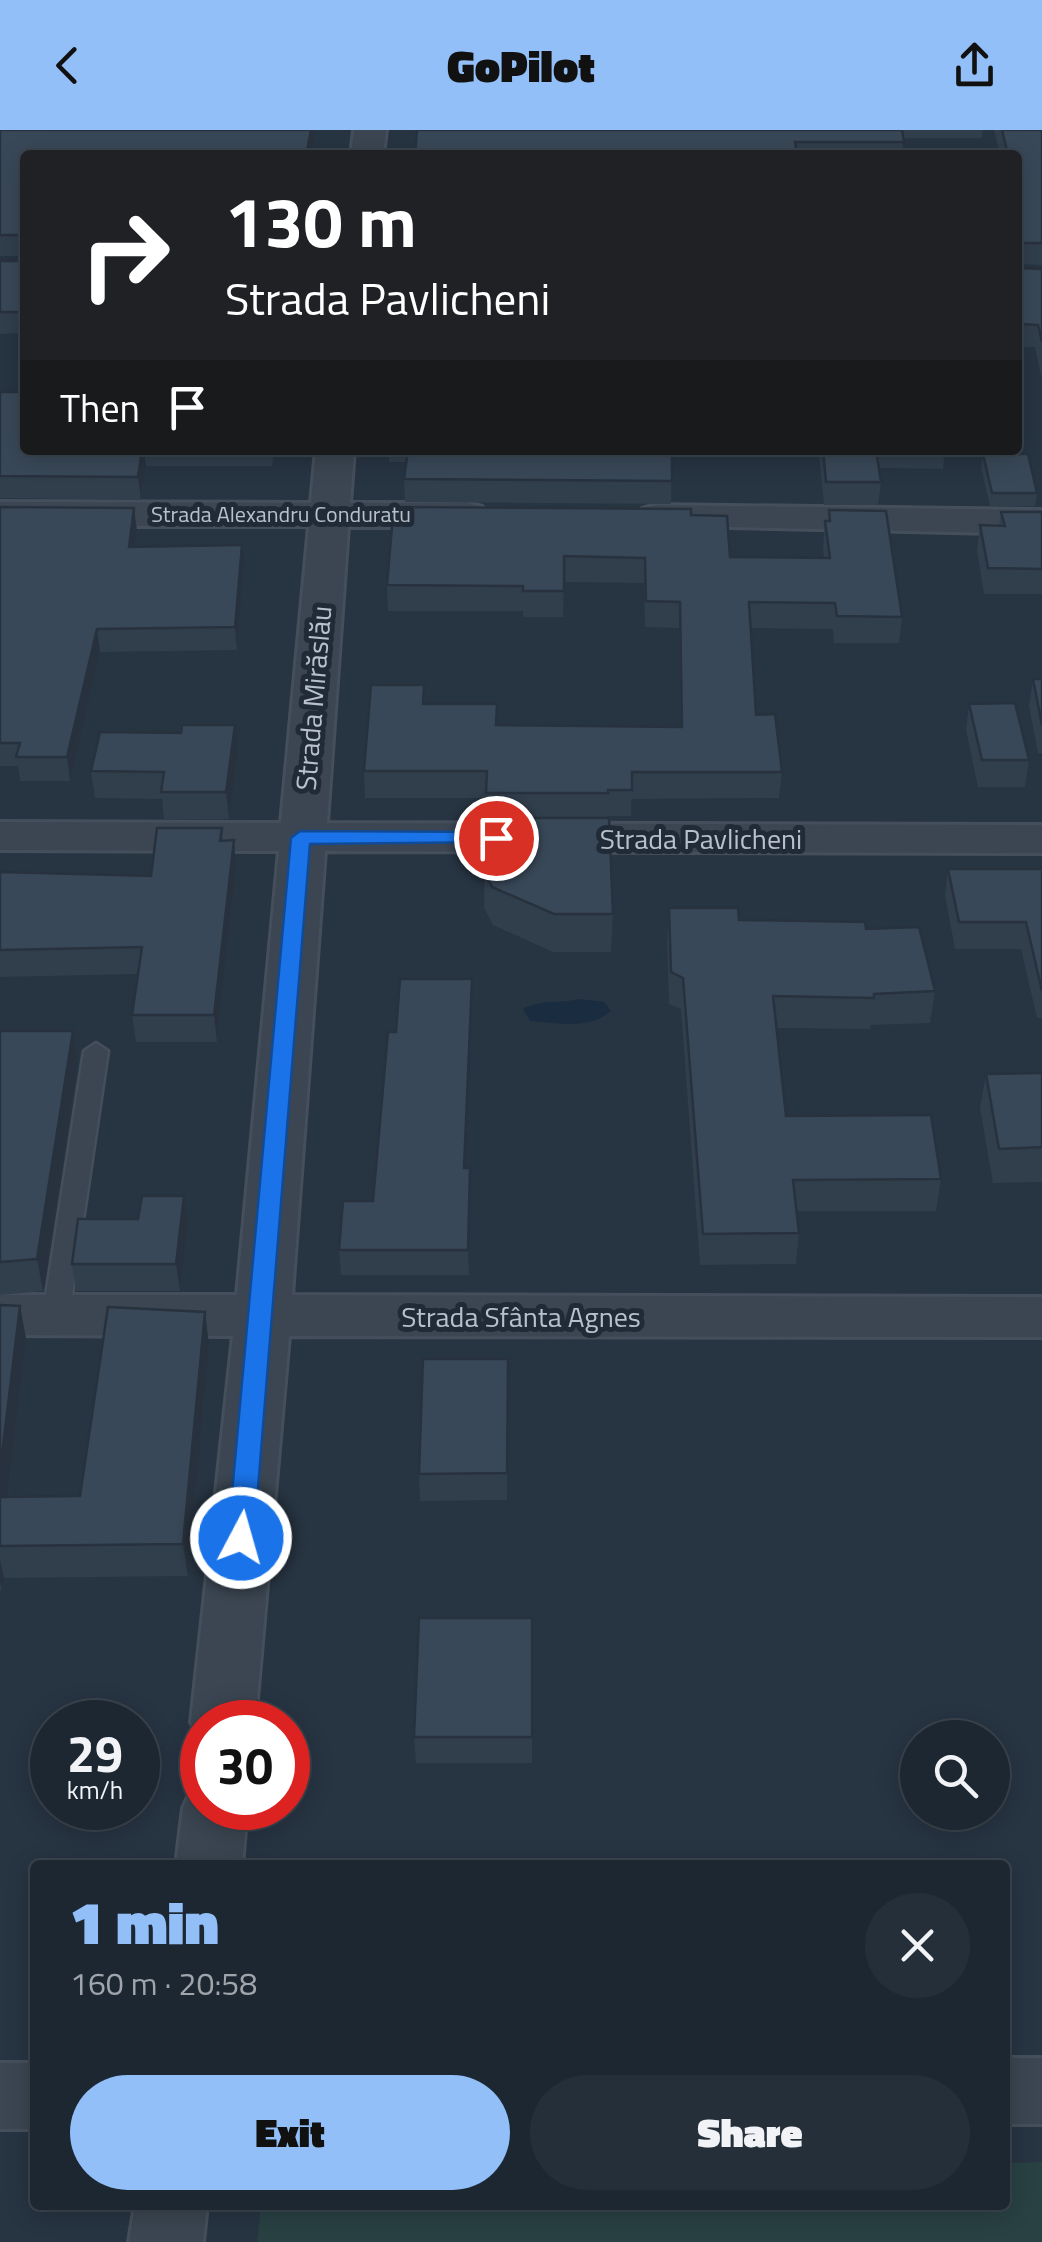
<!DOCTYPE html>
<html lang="en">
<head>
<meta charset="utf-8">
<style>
	:root { --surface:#1d2732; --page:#252f3a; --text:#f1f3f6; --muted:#a0a5ac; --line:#3b444d; --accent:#92bff7 }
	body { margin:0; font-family:"Titillium Web",sans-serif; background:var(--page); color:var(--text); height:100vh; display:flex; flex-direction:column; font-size:38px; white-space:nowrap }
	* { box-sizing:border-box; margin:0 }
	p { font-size:32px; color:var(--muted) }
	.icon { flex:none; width:55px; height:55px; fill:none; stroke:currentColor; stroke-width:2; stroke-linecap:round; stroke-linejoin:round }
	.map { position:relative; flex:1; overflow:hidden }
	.sheet { position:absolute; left:30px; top:1730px; width:980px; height:350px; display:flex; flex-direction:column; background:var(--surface); border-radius:10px; box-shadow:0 5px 25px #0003,0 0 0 2px var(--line) }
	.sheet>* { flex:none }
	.guide { position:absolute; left:20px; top:20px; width:1002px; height:305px; border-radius:10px; box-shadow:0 5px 25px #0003,0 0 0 2px var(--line); background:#202124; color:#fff; overflow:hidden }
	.buttons { position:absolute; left:900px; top:1590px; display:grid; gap:20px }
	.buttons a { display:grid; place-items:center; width:110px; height:110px; border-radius:50%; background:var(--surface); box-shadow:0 5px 25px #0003,0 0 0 2px var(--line); font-size:50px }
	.speed { position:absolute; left:30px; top:1570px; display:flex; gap:20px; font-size:50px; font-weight:700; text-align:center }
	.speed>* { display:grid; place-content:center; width:130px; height:130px; border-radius:50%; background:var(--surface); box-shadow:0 5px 25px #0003,0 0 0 2px var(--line); line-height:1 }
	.speed small { font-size:25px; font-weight:400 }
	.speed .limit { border:15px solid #d22; background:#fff; color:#111 }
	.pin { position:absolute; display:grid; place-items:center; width:85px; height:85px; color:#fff; margin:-42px; border:5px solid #fff; border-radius:50%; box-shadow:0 2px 10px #0007 }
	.me { position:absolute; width:110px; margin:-55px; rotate:6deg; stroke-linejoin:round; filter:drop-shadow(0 0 8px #0008) }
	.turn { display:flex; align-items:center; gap:35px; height:210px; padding:0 40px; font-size:45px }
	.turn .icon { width:130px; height:130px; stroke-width:2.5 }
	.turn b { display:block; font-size:70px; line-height:85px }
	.then { display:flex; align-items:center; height:95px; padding:0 40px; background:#0003; gap:20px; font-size:38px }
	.round { display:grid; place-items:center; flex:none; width:105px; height:105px; border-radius:52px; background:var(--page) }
	.headline { display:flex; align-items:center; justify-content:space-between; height:170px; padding:0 40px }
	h1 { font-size:60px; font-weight:800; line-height:75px; color:var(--accent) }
	.button { display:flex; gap:20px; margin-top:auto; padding:20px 40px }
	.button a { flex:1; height:115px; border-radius:60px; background:var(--accent); color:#111; font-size:40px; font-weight:800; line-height:115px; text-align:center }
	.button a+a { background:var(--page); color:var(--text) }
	header { display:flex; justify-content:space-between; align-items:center; height:130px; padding:0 40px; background:var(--accent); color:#111; font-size:45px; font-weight:800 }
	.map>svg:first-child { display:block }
	.green { fill:#294143 }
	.water { fill:#1a2c40 }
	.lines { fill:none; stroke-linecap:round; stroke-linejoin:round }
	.service-casing { stroke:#454f5b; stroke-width:5 }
	.minor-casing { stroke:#454f5b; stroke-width:6 }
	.service { fill:#3b4652; fill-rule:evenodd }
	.minor { fill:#3b4652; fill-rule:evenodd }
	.wall { fill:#313e4c }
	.shaded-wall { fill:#28323e }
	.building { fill:#394858; stroke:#28323e; stroke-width:2.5 }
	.route { fill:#1a73e8; stroke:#114b97; stroke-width:2.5 }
	.labels { text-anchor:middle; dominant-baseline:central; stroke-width:10; stroke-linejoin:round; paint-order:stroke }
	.far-street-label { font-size:22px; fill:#b8c1cb; stroke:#202b37 }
	.street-label { font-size:28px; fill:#b8c1cb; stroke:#202b37 }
</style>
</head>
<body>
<header><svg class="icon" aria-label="back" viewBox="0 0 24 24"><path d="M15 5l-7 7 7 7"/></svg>GoPilot<svg class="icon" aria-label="share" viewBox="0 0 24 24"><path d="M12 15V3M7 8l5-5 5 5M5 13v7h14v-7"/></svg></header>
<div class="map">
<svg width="1042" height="2112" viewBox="0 0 1042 2112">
	<rect width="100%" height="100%" fill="#273442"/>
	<path class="green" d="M1042,2032V2112H257L261,2075H1005V2033Z"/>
	<path class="water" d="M579,869L604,872L611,881C589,900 558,893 530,891L523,879C541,869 559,874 579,869Z"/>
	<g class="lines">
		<defs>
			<path id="service" d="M96,913L108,921L69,1185L65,1192H47L43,1185L84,921Z"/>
			<path id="minor" d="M354,0H386L383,25H351Z
				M316,320H354L350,373H468L482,377L488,385L482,393L468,397H348L327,693L1042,695V723L325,721L292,1165L1042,1167V1207L289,1206L255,1592H202V1612L191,1592L233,1206L0,1205V1165H237L279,721L0,720V692L281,693L309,396H0V372L311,373Z
				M656,375L1042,380V404L642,395L636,387L642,379Z
				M202,1654V1678H247L242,1735H176L183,1678L192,1658Z
				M1005,1928H1042V1994H1005Z
				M0,1933H35V1999H0Z
				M135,2075H207L203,2112H129Z"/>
		</defs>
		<use href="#service" class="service-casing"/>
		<use href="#minor" class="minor-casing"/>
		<use href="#service" class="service"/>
		<use href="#minor" class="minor"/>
	</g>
	<path class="wall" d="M0,0H316L311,25H25V203L0,204V131H25V126H0Z
		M417,0H983L982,8H903V25H415Z
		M994,0H1042V135L1018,134V138L1042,139V250L1035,217H1018V25H1000Z
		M0,262L25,320H274L272,336H146L141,370L0,368Z
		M389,320H672L671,374L405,372L404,349L407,332H389Z
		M717,320H945L943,339L880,338L881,352L878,375H824L819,324L717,322Z
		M983,324L1037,363L1035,376H990L981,337Z
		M0,377L137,401L135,417L244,438L237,520L100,522L70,651H20L18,636H0Z
		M829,380L902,487L899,513H834L833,499L751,498L756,585L782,642L779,668L631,669V686H607L613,784L611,822H553L493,795L484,778L486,668H365L364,641L425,574L497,595L681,597L679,498L645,497L644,453L564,452L563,487H523V481H388L387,455L691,385L730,427L824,428L823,417L825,391H828Z
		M1001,382H1042V464H984L977,421L980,395L999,396Z
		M1033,549H1042V623H1038L1029,576Z
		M969,574L1029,630L1025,657H978L966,600Z
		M238,621L229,689H164L162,669L95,668L91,641Z
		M222,698L223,711L236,737L217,912H136L132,885L138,844L0,847V742L151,746Z
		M948,739H1042V888H1037L1021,819H955L945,765Z
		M669,778L739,790L866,799L935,861L930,893L871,895L870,899L776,898L786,986L941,1049L936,1081H796L799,1103L796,1134L700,1135L681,879L669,874L667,809Z
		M472,874L466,1038L471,1063L469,1145H341L339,1120L373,1071L396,902Z
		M0,901H73L78,933L43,1161L0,1165Z
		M1042,943V1052L993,1053L980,978L986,944Z
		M184,1066L188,1093L180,1161H76L72,1134L138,1089Z
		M0,1175L20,1176L26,1209L8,1367L80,1366L209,1215L188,1446L4,1448L2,1460H0Z
		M508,1229L507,1370L420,1371L419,1344Z
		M532,1488V1633H416L414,1607Z"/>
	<path class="shaded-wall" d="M311,0H316L311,25H306Z
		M142,320H144L146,336L141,370L138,347Z
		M134,378L137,401L132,440L129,417Z
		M242,415L244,438L237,520L235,497Z
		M97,499L100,522L70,651L67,627Z
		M235,595L238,621L229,689L226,662Z
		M234,710L236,737L217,912L214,885Z
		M472,849V874L465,1063L464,1038Z
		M73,901L78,933L43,1161L37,1129Z
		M470,1038L471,1063L469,1145L468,1120Z
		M184,1066L188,1093L180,1161L176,1134Z
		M20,1176L26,1209L4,1399L0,1381V1341Z
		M205,1182L209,1215L188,1446L183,1414Z
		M0,1430L4,1448L2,1460L0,1452Z"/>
	<path class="building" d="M0,0H311L306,25H25V182H0V131H25V105H0Z
		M417,0H902L904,12H795L797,25H415Z
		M1002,0H1042V113H1018V138L1042,139V212L1038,195L1018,194V71H1019L1018,64V25H1008Z
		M0,262H25V320H142L138,347L0,346Z
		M408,320H672V351L404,349Z
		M823,320H876L881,352H826Z
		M983,324H1028L1037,363H992Z
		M0,377L134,378L129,417L242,415L235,497L97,499L67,627H16L20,613H0Z
		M400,377L691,379V385L727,386L730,427L830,428L825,391H830L829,380L886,381L902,487L837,486L835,473L749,472L756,585L775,584L782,642H632V660H608V663H486L487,641H364L371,555H424L423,574H497L496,595L682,597L680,472L646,471L645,428L564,426V461H523V456L387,455L393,385H399Z
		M1001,382H1042V439L988,438L980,395L1005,396Z
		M1033,549H1042V595Z
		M1015,573L1029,630H982L969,574Z
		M182,595H235L226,662H161L164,642L91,641L100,602L181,603Z
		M485,688H609L613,784H554L492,757L484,741Z
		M157,698H222L220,711L234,710L214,885H132L142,817L0,820V742L151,746Z
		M948,739H1042V861L1026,792H959Z
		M669,778H738L739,790L865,792L866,799L919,797L935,861L874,864V868L773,866L786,986L931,985L941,1049L793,1050L799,1103L703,1104L683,848L671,842Z
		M400,849H472L464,1038H470L468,1120H339L343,1071H373L388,902H396Z
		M0,901H73L37,1129L0,1132Z
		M1042,943V1017L999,1019L986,944Z
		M142,1066H184L176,1134H72L78,1089H138Z
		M0,1175L20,1176L0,1341Z
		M108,1177L205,1182L183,1414L0,1416V1367L80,1366Z
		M423,1229H508L507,1343L419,1344Z
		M419,1488H532V1607H414Z"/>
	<path class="route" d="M496,702L505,708L502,712L310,714L254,1408L241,1418L232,1415L228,1408L291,708L300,701Z"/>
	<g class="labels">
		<g class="far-street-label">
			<text x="281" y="384">Strada Alexandru Conduratu</text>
		</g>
		<g class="street-label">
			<text transform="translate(313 568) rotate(-85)">Strada Mirăslău</text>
			<text x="701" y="708">Strada Pavlicheni</text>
			<text x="521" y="1186">Strada Sfânta Agnes</text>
		</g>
	</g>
</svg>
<div class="buttons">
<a><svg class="icon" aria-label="search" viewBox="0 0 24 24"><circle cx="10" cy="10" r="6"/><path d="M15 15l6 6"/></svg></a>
</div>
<div class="speed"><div>29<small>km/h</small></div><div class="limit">30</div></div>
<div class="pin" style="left:496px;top:708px;background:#d93025"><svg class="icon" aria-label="arrive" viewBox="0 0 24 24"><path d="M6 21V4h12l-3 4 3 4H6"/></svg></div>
<svg class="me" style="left:241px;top:1408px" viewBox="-20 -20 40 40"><circle r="17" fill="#1a73e8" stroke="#fff" stroke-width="3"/><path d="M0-11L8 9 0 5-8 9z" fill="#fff"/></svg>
<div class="guide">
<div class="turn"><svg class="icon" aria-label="right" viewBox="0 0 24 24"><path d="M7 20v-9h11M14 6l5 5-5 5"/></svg><div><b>130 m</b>Strada Pavlicheni</div></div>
<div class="then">Then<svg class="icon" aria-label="arrive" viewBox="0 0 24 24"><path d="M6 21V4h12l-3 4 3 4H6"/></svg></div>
</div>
<section class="sheet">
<div class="headline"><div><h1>1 min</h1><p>160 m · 20:58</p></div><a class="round"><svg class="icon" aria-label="close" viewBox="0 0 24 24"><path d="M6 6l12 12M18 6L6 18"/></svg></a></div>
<div class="button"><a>Exit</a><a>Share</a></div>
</section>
</div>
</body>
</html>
